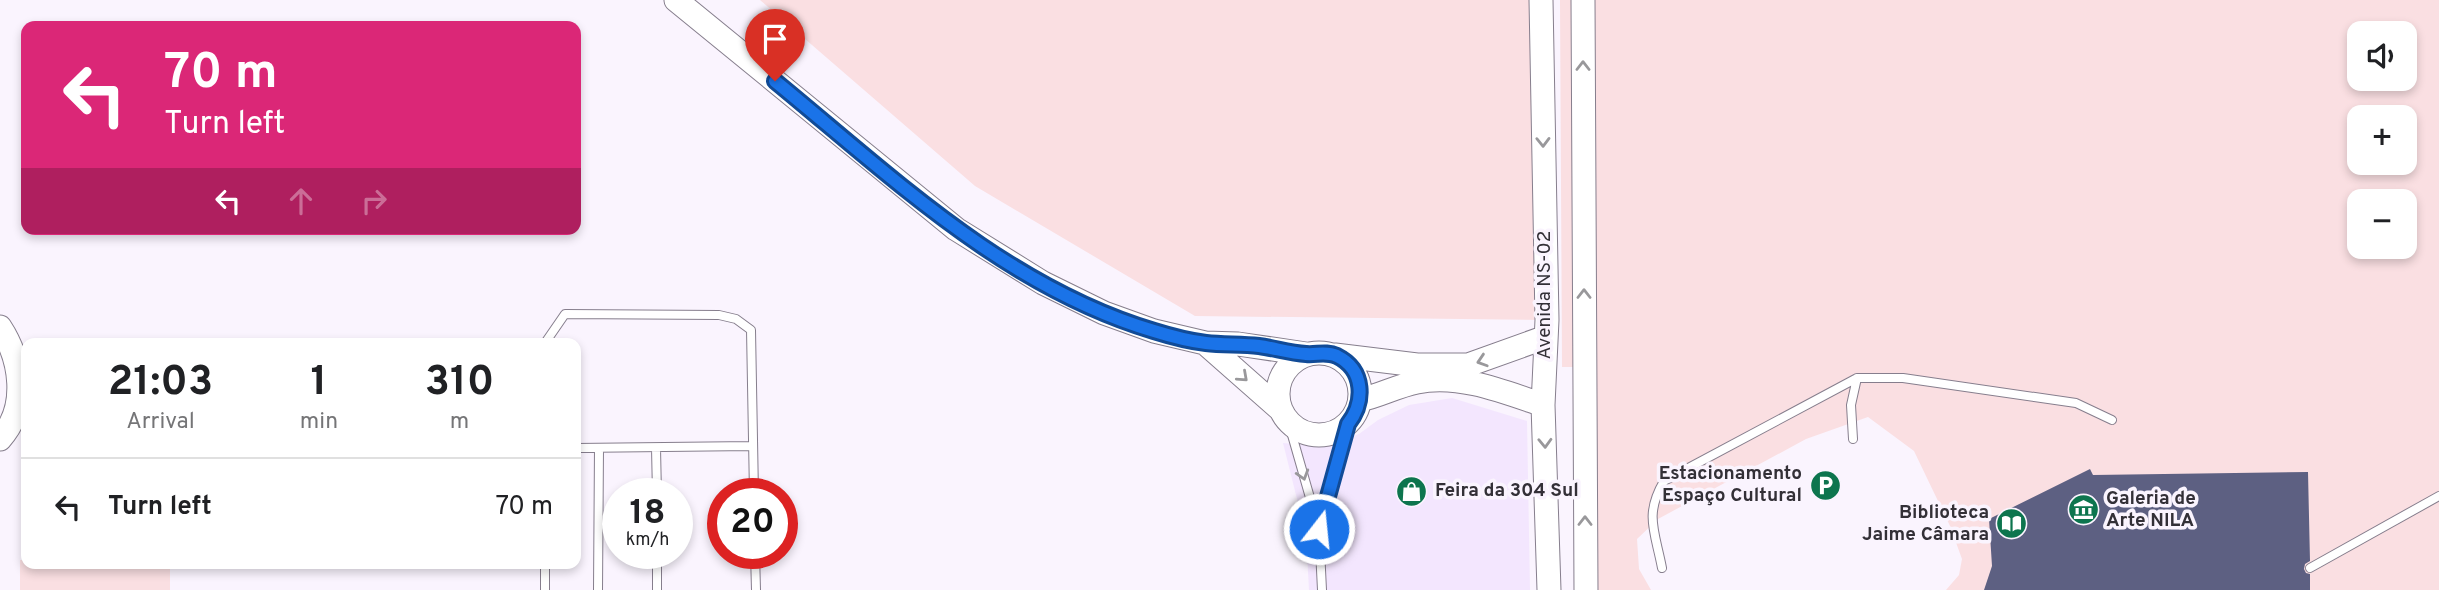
<!DOCTYPE html>
<html lang="en">
<head>
<meta charset="utf-8">
<style>
	:root { --surface:#fff; --page:#f2f2f2; --text:#202124; --muted:#757577; --line:#e0e0e0 }
	body { margin:0; font-family:Overpass,sans-serif; background:var(--page); color:var(--text); height:100vh; display:flex; flex-direction:column; font-size:26px; white-space:nowrap }
	* { box-sizing:border-box; margin:0 }
	p { font-size:23px; color:var(--muted) }
	.icon { flex:none; width:38px; height:38px; fill:none; stroke:currentColor; stroke-width:2; stroke-linecap:round; stroke-linejoin:round }
	.map { position:relative; flex:1; overflow:hidden }
	.side { position:absolute; left:21px; top:338px; width:560px; height:231px; display:flex; flex-direction:column; background:var(--surface); border-radius:14px; box-shadow:0 4px 10px #0003 }
	.side>* { flex:none }
	.guide { position:absolute; left:21px; top:21px; width:560px; height:214px; border-radius:14px; box-shadow:0 4px 10px #0003; background:#db2777; color:#fff; overflow:hidden }
	.controls { position:absolute; left:2347px; top:21px; display:grid; gap:14px }
	.controls a { display:grid; place-items:center; width:70px; height:70px; border-radius:14px; background:var(--surface); box-shadow:0 4px 10px #0003; font-size:35px }
	.speed { position:absolute; left:602px; top:478px; display:flex; gap:14px; font-size:35px; font-weight:700; text-align:center }
	.speed>* { display:grid; place-content:center; width:91px; height:91px; border-radius:50%; background:var(--surface); box-shadow:0 4px 10px #0003; line-height:1 }
	.speed small { font-size:18px; font-weight:400 }
	.speed .limit { border:10px solid #d22; background:#fff; color:#111 }
	.pin { position:absolute; display:grid; place-items:center; width:60px; height:60px; color:#fff; margin:-72px -30px; border-radius:50% 50% 50% 0; rotate:-45deg; box-shadow:0 0 7px #0007 }
	.pin .icon { rotate:45deg }
	.me { position:absolute; width:77px; margin:-38px; rotate:16deg; stroke-linejoin:round; filter:drop-shadow(0 0 5px #0008) }
	.turn { display:flex; align-items:center; gap:24px; height:147px; padding:0 28px; font-size:32px }
	.turn .icon { width:91px; height:91px; stroke-width:2.5 }
	.turn b { display:block; font-size:49px; line-height:60px }
	.lanes { display:flex; align-items:center; height:66px; padding:0 28px; background:#0003; justify-content:center; gap:35px; direction:ltr }
	.lanes .off { opacity:.35 }
	.eta { display:flex; justify-content:space-evenly; align-items:center; height:119px; text-align:center }
	.eta b { font-size:42px; font-weight:700; line-height:49px }
	ul { padding:0; list-style:none }
	li { display:flex; align-items:center; gap:21px; height:98px; padding:0 28px; border-top:2px solid var(--line) }
	li div { flex:1 }
	li b { display:block; font-size:26px }
	li em { font-style:normal }
	.map>svg:first-child { display:block }
	.built { fill:#f3e6fe }
	.green { fill:#fadfe2; fill-rule:evenodd }
	.building { fill:#5d6082 }
	.lines { fill:none; stroke-linecap:round; stroke-linejoin:round }
	.lane-casing { stroke:#867e8d; stroke-width:10 }
	.secondary-casing { stroke:#867e8d; stroke-width:25 }
	.lane { stroke:#fff; stroke-width:8 }
	.secondary { stroke:#fff; stroke-width:23 }
	.oneway { stroke:#99989b }
	.route-casing { stroke:#114b97; stroke-width:18 }
	.route { stroke:#1a73e8; stroke-width:12 }
	.labels { text-anchor:middle; dominant-baseline:central; stroke-width:7; stroke-linejoin:round; paint-order:stroke }
	.street-label { font-size:19px; fill:#333037; stroke:#faf4fe }
	.poi-label { font-size:19px; font-weight:bold; fill:#333037; stroke:#faf4fe; text-anchor:end }
</style>
</head>
<body>
<div class="map">
<svg width="2439" height="590" viewBox="0 0 2439 590">
	<rect width="100%" height="100%" fill="#faf4fe"/>
	<path class="built" d="M1452,398L1527,421L1530,590H1309L1306,535L1283,443L1325,447L1359,434L1378,420L1409,405Z"/>
	<path class="green" d="M760,0H1541L1547,320L1195,316L975,186Z
		M1560,0H2439V590H1946L1959,575L1962,559L1950,526L1914,451L1868,417L1806,439L1658,519L1637,539L1639,569L1651,590H1591V367H1562ZM2359,33H2404V79H2359ZM2359,117H2404V163H2359ZM2359,201H2404V247H2359Z
		M20,560H26V564H170V590H20Z"/>
	<path class="building" d="M2090,469L2093,475L2308,472L2310,561L2305,564L2304,569L2306,573L2310,574V590H1984L1992,566L1989,519Z"/>
	<g class="lines">
		<defs>
			<path id="lane" d="M545,343L565,314L719,315L736,319L751,330L754,494
				M1288,421L1319,529L1322,590
				M1853,439L1851,405L1857,378
				M576,448L752,446
				M656,448L657,494
				M1319,529L1337,468L1348,424
				M657,553V590
				M755,553L756,590
				M545,564V590
				M1662,568C1655,531 1644,515 1664,481L1857,378H1903L2076,403L2112,420
				M2310,568L2439,496
				M598,590L599,448"/>
			<path id="secondary" d="M676,0L956,229L1043,283L1104,313L1154,331L1205,343L1238,344L1306,354
				M1541,0L1547,320L1543,405L1549,590
				M1583,0L1586,590
				M0,327C21,359 29,407 0,439
				M1205,343L1281,410
				M1278 394a41 41 0 1 1 82 0a41 41 0 1 1-82 0Z
				M1335,355L1417,365H1468L1546,337
				M1360,400C1379,396 1397,386 1417,382C1458,373 1505,392 1543,405"/>
		</defs>
		<use href="#lane" class="lane-casing"/>
		<use href="#secondary" class="secondary-casing"/>
		<use href="#lane" class="lane"/>
		<use href="#secondary" class="secondary"/>
	</g>
	<defs><path id="oneway-chevron" d="M-2-3.5L2.5 0L-2 3.5" fill="none" stroke-width="1.6" stroke-linecap="round" stroke-linejoin="round" transform="scale(1.75)"/></defs>
	<g class="oneway">
		<use href="#oneway-chevron" transform="translate(1583 66) rotate(-90)"/>
		<use href="#oneway-chevron" transform="translate(1543 142) rotate(89)"/>
		<use href="#oneway-chevron" transform="translate(1584 294) rotate(-90)"/>
		<use href="#oneway-chevron" transform="translate(1482 361) rotate(162)"/>
		<use href="#oneway-chevron" transform="translate(1243 377) rotate(42)"/>
		<use href="#oneway-chevron" transform="translate(1545 443) rotate(88)"/>
		<use href="#oneway-chevron" transform="translate(1303 475) rotate(73)"/>
		<use href="#oneway-chevron" transform="translate(1585 521) rotate(-90)"/>
	</g>
	<g class="lines">
		<defs>
			<path id="route" d="M775,81C892,177 1006,287 1154,331C1170,336 1189,341 1206,343C1223,345 1241,344 1259,346C1274,348 1290,353 1306,354C1317,355 1326,351 1337,356C1365,370 1365,402 1348,424L1319,529"/>
		</defs>
		<use href="#route" class="route-casing"/>
		<use href="#route" class="route"/>
	</g>
	<defs>
		<symbol id="parking-disc" viewBox="-11 -11 22 22"><circle r="9.5" fill="#0d754e" stroke="#faf4fe"/><path d="M-3.5-5.5H1a3.5 3.5 0 0 1 0 7H-1V5.5H-3.5ZM-1-3.4V-.6H.8a1.4 1.4 0 0 0 0-2.8Z" fill="#fff"/></symbol>
		<symbol id="shop-disc" viewBox="-11 -11 22 22"><circle r="9.5" fill="#0d754e" stroke="#faf4fe"/><path d="M-5-2.5h2.3a2.7 3.5 0 0 1 5.4 0H5L5.5 6h-11ZM-1.5-2.5h3a1.5 2.3 0 0 0-3 0Z" fill="#fff"/></symbol>
		<symbol id="museum-disc" viewBox="-11 -11 22 22"><circle r="9.5" fill="#0d754e" stroke="#faf4fe"/><path d="M0-6L6-3V-2H-6V-3ZM-5-1h2V3h-2ZM-1-1h2V3h-2ZM3-1h2V3H3ZM-6 4H6V6H-6Z" fill="#fff"/></symbol>
		<symbol id="library-disc" viewBox="-11 -11 22 22"><circle r="9.5" fill="#0d754e" stroke="#faf4fe"/><path d="M-6-4Q-3-5.5-.7-3.5V5Q-3 3-6 4ZM6-4Q3-5.5 .7-3.5V5Q3 3 6 4Z" fill="#fff"/></symbol>
	</defs>
	<g fill-rule="evenodd">
		<use href="#parking-disc" x="1808" y="468" width="35" height="35"/>
		<use href="#shop-disc" x="1394" y="474" width="35" height="35"/>
		<use href="#museum-disc" x="2066" y="492" width="35" height="35"/>
		<use href="#library-disc" x="1994" y="506" width="35" height="35"/>
	</g>
	<g class="labels">
		<g class="street-label">
			<text transform="translate(1545 295) rotate(-90)">Avenida NS-02</text>
		</g>
		<g class="poi-label">
			<text x="1802" y="474">Estacionamento<tspan x="1802" dy="22">Espaço Cultural</tspan></text>
			<text x="1435" y="491" text-anchor="start">Feira da 304 Sul</text>
			<text x="2106" y="499" text-anchor="start">Galeria de<tspan x="2106" dy="22">Arte NILA</tspan></text>
			<text x="1989" y="513">Biblioteca<tspan x="1989" dy="22">Jaime Câmara</tspan></text>
		</g>
	</g>
</svg>
<div class="controls">
<a><svg class="icon" aria-label="sound" viewBox="0 0 24 24"><path d="M4 9h4l5-4v14l-5-4H4zM17 9q2 3 0 6"/></svg></a>
<a>+</a>
<a>−</a>
</div>
<div class="speed"><div>18<small>km/h</small></div><div class="limit">20</div></div>
<div class="pin" style="left:775px;top:81px;background:#d93025"><svg class="icon" aria-label="arrive" viewBox="0 0 24 24"><path d="M6 21V4h12l-3 4 3 4H6"/></svg></div>
<svg class="me" style="left:1319px;top:529px" viewBox="-20 -20 40 40"><circle r="17" fill="#1a73e8" stroke="#fff" stroke-width="3"/><path d="M0-11L8 9 0 5-8 9z" fill="#fff"/></svg>
<div class="guide">
<div class="turn"><svg class="icon" aria-label="left" viewBox="0 0 24 24"><path d="M17 20v-9H6M10 6l-5 5 5 5"/></svg><div><b>70 m</b>Turn left</div></div>
<div class="lanes"><svg class="icon" aria-label="left" viewBox="0 0 24 24"><path d="M17 20v-9H6M10 6l-5 5 5 5"/></svg><svg class="icon off" aria-label="ahead" viewBox="0 0 24 24"><path d="M12 20V5M6 11l6-6 6 6"/></svg><svg class="icon off" aria-label="right" viewBox="0 0 24 24"><path d="M7 20v-9h11M14 6l5 5-5 5"/></svg></div>
</div>
<section class="side">
<div class="eta">
<div><b>21:03</b><p>Arrival</p></div>
<div><b>1</b><p>min</p></div>
<div><b>310</b><p>m</p></div>
</div>
<ul>
<li><svg class="icon" aria-label="left" viewBox="0 0 24 24"><path d="M17 20v-9H6M10 6l-5 5 5 5"/></svg><div><b>Turn left</b></div><em>70 m</em></li>
</ul>
</section>
</div>
</body>
</html>
